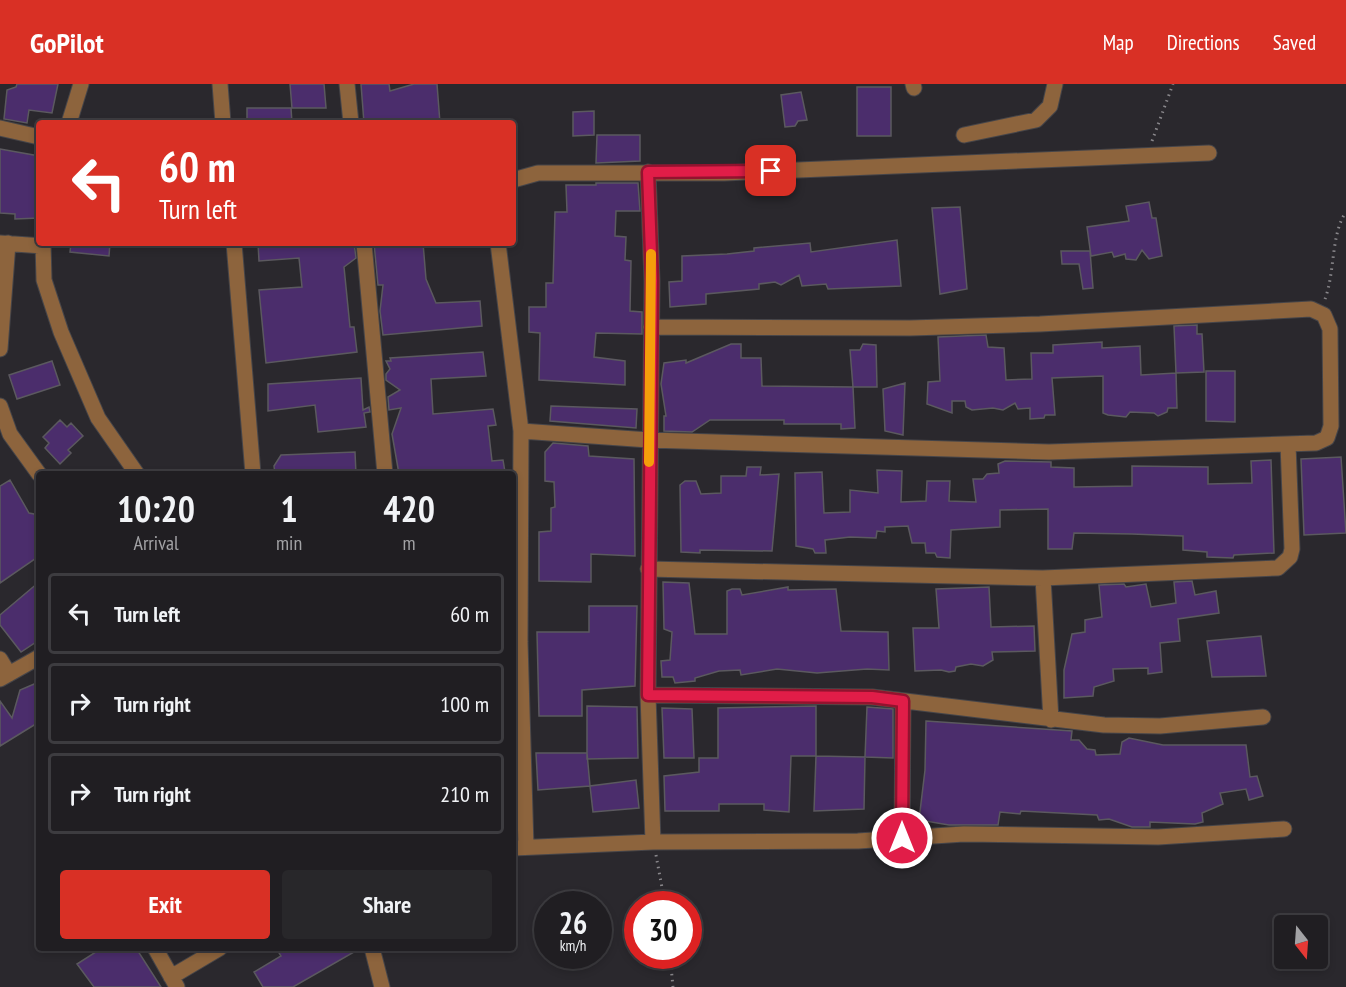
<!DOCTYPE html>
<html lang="en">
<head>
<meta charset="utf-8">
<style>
	:root { --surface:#201e22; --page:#28272a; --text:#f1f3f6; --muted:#a2a2a5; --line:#3d3c40; --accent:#d93025 }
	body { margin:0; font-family:"PT Sans Narrow",sans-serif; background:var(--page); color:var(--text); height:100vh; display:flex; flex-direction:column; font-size:22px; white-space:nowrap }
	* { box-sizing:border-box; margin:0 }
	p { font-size:20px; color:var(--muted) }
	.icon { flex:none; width:33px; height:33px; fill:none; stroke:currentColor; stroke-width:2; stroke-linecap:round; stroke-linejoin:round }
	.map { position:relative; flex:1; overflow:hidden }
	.panel { position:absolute; left:36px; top:387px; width:480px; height:480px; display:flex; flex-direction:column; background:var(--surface); border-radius:6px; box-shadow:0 3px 9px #0003,0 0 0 2px var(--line) }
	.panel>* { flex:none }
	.top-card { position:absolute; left:36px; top:36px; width:480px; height:126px; border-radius:6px; box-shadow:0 3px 9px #0003,0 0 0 2px var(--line); background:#d93025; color:#fff; overflow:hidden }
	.needle { width:39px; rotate:163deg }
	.buttons { position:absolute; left:1274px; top:831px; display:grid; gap:12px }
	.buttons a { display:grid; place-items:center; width:54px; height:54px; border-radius:6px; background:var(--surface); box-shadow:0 3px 9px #0003,0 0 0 2px var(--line); font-size:30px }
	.speed { position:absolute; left:534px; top:807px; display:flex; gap:12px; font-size:30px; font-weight:700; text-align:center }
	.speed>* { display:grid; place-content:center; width:78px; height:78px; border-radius:50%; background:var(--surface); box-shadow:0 3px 9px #0003,0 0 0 2px var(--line); line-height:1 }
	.speed small { font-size:15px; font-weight:400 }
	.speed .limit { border:9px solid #d22; background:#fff; color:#111 }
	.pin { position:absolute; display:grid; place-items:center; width:51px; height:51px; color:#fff; margin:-26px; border-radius:12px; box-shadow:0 3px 9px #0006 }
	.me { position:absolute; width:66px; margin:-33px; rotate:0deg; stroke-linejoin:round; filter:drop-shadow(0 0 4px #0008) }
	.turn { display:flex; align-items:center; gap:21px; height:126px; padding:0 24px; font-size:27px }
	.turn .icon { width:78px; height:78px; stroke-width:2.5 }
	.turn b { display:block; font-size:42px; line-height:51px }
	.eta { display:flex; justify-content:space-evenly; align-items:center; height:102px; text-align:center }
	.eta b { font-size:36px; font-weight:700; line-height:42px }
	.cta { display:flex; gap:12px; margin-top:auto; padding:12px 24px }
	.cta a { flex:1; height:69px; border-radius:6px; background:var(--accent); color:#fff; font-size:24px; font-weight:700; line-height:69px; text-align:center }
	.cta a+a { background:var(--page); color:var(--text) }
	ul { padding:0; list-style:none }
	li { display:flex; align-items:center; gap:18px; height:81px; margin:0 12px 9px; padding:0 12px; border:3px solid var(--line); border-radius:6px }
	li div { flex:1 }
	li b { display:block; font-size:22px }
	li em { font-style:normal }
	header { display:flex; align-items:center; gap:36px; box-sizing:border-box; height:84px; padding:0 30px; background:var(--accent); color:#fff }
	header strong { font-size:28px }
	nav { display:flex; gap:33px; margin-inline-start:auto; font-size:21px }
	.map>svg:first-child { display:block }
	.building { fill:#4b2d6c; stroke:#5b595f; stroke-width:1.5 }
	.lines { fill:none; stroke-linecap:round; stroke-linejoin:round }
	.minor-casing { stroke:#464549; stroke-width:17 }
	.path { stroke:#89878b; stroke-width:3; stroke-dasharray:1.5 4.5; stroke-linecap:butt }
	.minor { stroke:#8d643d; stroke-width:15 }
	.route-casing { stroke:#92132f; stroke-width:15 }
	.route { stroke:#e11d48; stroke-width:10 }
	.slow { stroke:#f59e0b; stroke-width:10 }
</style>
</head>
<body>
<header>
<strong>GoPilot</strong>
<nav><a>Map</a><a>Directions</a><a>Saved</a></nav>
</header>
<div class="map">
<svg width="1346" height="903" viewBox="0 0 1346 903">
	<rect width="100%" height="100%" fill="#2a282d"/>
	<path class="building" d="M17,0H58L52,29L29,26L27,39L4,35L7,6L16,3Z
		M290,0H324L326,24H292Z
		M361,0H389L390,7L414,0H437L440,39H364Z
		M857,3H891V52H857Z
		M801,8L807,36L798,37L795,42L785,43L781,11Z
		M247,24H291L292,39H247Z
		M594,27V51L573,52V28Z
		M597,51H640V77L596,79Z
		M0,65L39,72V134L15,135V130L0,129Z
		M596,99H638L640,127H616L615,152L626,153L625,176L631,177L630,227L642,228V250L596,249L594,273L625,277V301L539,296L540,249L529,248V223H546V199H553L555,128H567L566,101H596Z
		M1149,118L1152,134H1156L1162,172L1149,175L1142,166L1136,176L1126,175L1125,170L1114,173L1112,168L1091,172L1087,143L1129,137L1126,122Z
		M960,123L967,205L940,210L932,124Z
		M897,156L901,202L828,205L826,200L802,202L799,191L781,201L775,198L759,200V205L706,210V220L670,223L669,198L682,197V172L727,170L754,167V164L810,159L811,168Z
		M71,159H110L109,172L70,168Z
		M258,159H354L356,174L344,183L350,243H354L357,268L266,279L259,206L302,203L299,174L259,177Z
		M374,159H423L426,195L436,219L480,217L482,242L383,251L380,227L383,201H378Z
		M1061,167H1090L1093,204L1083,205L1079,180H1062Z
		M1197,241V250H1202L1204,288L1176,289L1174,242Z
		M986,251L988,263L1004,264L1006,296L1032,295L1031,269H1053V261L1102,258V264L1140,262L1141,291L1176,289L1177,324H1168L1167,328L1158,332L1154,329L1130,328L1126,333L1108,331L1103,329V292L1052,294L1055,331H1045L1044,334L1030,335V324L1018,325L1015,319L1003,326L993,324L972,326L966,323L965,317H952V329L927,320L928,298L940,297L938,253Z
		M731,260H741V274H761L762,302L853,303L855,344L841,345V340H784V336H710L692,348L664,347V332H666L661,300L664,279L686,276V279Z
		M863,260L876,261L877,303H853L850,266H860Z
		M483,268L486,292L431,295L433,330L493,325L496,341L488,342L492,377L503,376L505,388L399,390L392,350L401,324L389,326L388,313L400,306L386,296V290L390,285L386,277H391L390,274Z
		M52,277L60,301L17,315L9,291Z
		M1206,287H1235V338L1206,337Z
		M361,294L363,326L369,323L370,328L364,329L366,343L318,348L315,321L268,327V300Z
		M905,299L903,351L885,347L883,305Z
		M551,322L637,325L636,344L550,337Z
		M60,336L67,343L71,339L83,352L68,366L71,369L60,380L45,364L49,359L43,353Z
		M553,359L588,362L589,372L634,375L635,472L591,470V498L539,497V448L551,447V424L555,423L554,398L545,397V368Z
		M355,368L356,390H275L274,382L281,371Z
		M1341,373L1346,449L1304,451L1301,375Z
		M1271,376L1274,469L1234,471L1233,474L1207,473V468L1183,466V452L1132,450L1074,449L1072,465H1048V425L1000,426V443L951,446L950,474L937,473L935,469H926L925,459H912L908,442L885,443V448L877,447L876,454L850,453L825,456L826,469H815L813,465L796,462L795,389L822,388L824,429L850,428V406L878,409L877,386L902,387L901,418L926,417L927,397H950L949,417L976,418L973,395H983L987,390L999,389L998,380L1005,377L1051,378V383L1074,384V403L1132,402V382L1208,383V400L1252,399L1251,377Z
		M747,383H761L760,391L779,390L772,467L700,466V469L681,468L680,401L685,397H696L701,410L721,409V392H746Z
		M10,396L29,429L34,430L39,438V472L0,499V402Z
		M1192,497L1195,511L1216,507L1219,529L1178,535L1180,557L1160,559L1162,588L1148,590V584L1113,585L1114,597L1094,603L1093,612L1064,614V586L1072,550L1085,548V536L1102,533L1099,501L1124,500L1126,503L1146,500L1151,523L1176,519L1174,498Z
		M39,498V556L21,568L0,541V531Z
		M663,498L689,499L695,550H727V507L732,505H740L742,511L788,503V506L836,505L841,547L888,548L889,586L867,585L817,589L777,585L741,591L740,586L719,587L695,594V597L675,599L673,593H662L661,577L670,576L672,548L664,545Z
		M989,503L991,543L1034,542L1035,567L992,568L993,576L983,582L971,580L956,583L955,587L949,588L941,586L915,587L913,544H939L936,505Z
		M589,522H637L635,602L582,606V632H539L537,548H589Z
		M1261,552L1266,592L1212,593L1207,557Z
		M39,598V638L0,662V617L12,634L20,606Z
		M587,622L637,623L638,674L587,675Z
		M816,622V672H791L789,728L764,726V720H719V727H665L664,692L699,688V674H718V624Z
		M867,623L893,625V674L865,673Z
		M662,624L692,625L694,674H664Z
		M926,637L1072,647L1071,656H1079L1087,665L1095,666L1096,671L1120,670L1122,658L1129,654L1163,661H1246L1250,693L1257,692L1263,712L1249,716L1246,705L1220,709L1223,720L1202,729L1203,738L1195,740L1150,738V743H1132L1109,735L1099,736L1097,731L1021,727L1020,730L1000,728L998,741H949L919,736L925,686Z
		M536,669H587L590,702L538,706Z
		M816,672L865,673L864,725L814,727Z
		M636,696L639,724L593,728L590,702Z
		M102,864H136L161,903H94L77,880Z
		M276,864H361L293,903H263L254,888L281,872Z"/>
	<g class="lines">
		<defs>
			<path id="minor" d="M220,0L223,39
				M347,0L351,39
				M913,0L914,4
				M69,39L81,0
				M0,44L39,53
				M964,51L1036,36L1050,22L1055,0
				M648,88L652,197L648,611L653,758
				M513,96L538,89H724L1209,69
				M0,159L43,162
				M43,159L44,196L61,248L98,334L137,390
				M234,159L253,390
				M364,159L385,390
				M498,159L521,347L520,558L526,763
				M0,265L8,159
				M0,322L10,350L39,390
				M521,347L649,356L1049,368L1316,359L1327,354L1331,342L1330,245L1324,231L1311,225L1040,240L910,244L651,243
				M648,485L1043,494L1278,484L1290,473L1292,465L1288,360
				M1043,494L1051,636
				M0,575L9,590
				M0,595L39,573
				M648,611L872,613L1104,641L1160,642L1263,633
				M902,754L903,617
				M513,764L653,758L858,757L964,750L1158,753L1284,745
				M155,864L177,903
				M372,864L382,903
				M171,893L220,864"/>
		</defs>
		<use href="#minor" class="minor-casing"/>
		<path class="path" d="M1152,57L1173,0
			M1325,215C1335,189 1331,149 1346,128
			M656,771L665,820
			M670,872L673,903"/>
		<use href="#minor" class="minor"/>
	</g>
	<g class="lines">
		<defs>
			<path id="route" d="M771,87L648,88L652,197L648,611L872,613L903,617L902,754"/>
		</defs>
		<use href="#route" class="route-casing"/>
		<use href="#route" class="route"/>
		<path class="slow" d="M649,378L651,170"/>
	</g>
</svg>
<div class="buttons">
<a><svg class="needle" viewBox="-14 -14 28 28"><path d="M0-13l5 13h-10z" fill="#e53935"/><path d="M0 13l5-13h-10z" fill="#a2a2a5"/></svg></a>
</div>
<div class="speed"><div>26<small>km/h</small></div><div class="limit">30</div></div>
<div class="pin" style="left:771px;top:87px;background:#d93025"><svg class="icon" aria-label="arrive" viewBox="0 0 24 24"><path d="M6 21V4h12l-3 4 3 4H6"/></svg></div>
<svg class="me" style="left:902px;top:754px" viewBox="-20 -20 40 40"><circle r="17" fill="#e11d48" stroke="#fff" stroke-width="3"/><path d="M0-11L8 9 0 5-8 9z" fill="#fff"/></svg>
<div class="top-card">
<div class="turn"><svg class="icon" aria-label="left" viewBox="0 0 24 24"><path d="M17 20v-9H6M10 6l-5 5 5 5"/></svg><div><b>60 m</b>Turn left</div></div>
</div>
<section class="panel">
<div class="eta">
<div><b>10:20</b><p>Arrival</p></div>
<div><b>1</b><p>min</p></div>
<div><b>420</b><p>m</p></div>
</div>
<ul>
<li><svg class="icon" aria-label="left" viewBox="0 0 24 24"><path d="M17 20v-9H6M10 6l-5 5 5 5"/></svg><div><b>Turn left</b></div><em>60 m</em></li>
<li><svg class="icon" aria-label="right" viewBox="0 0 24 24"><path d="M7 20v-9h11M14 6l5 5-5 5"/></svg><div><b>Turn right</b></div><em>100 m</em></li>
<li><svg class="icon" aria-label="right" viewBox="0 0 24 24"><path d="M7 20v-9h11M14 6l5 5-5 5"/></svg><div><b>Turn right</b></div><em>210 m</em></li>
</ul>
<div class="cta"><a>Exit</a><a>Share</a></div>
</section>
</div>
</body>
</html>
